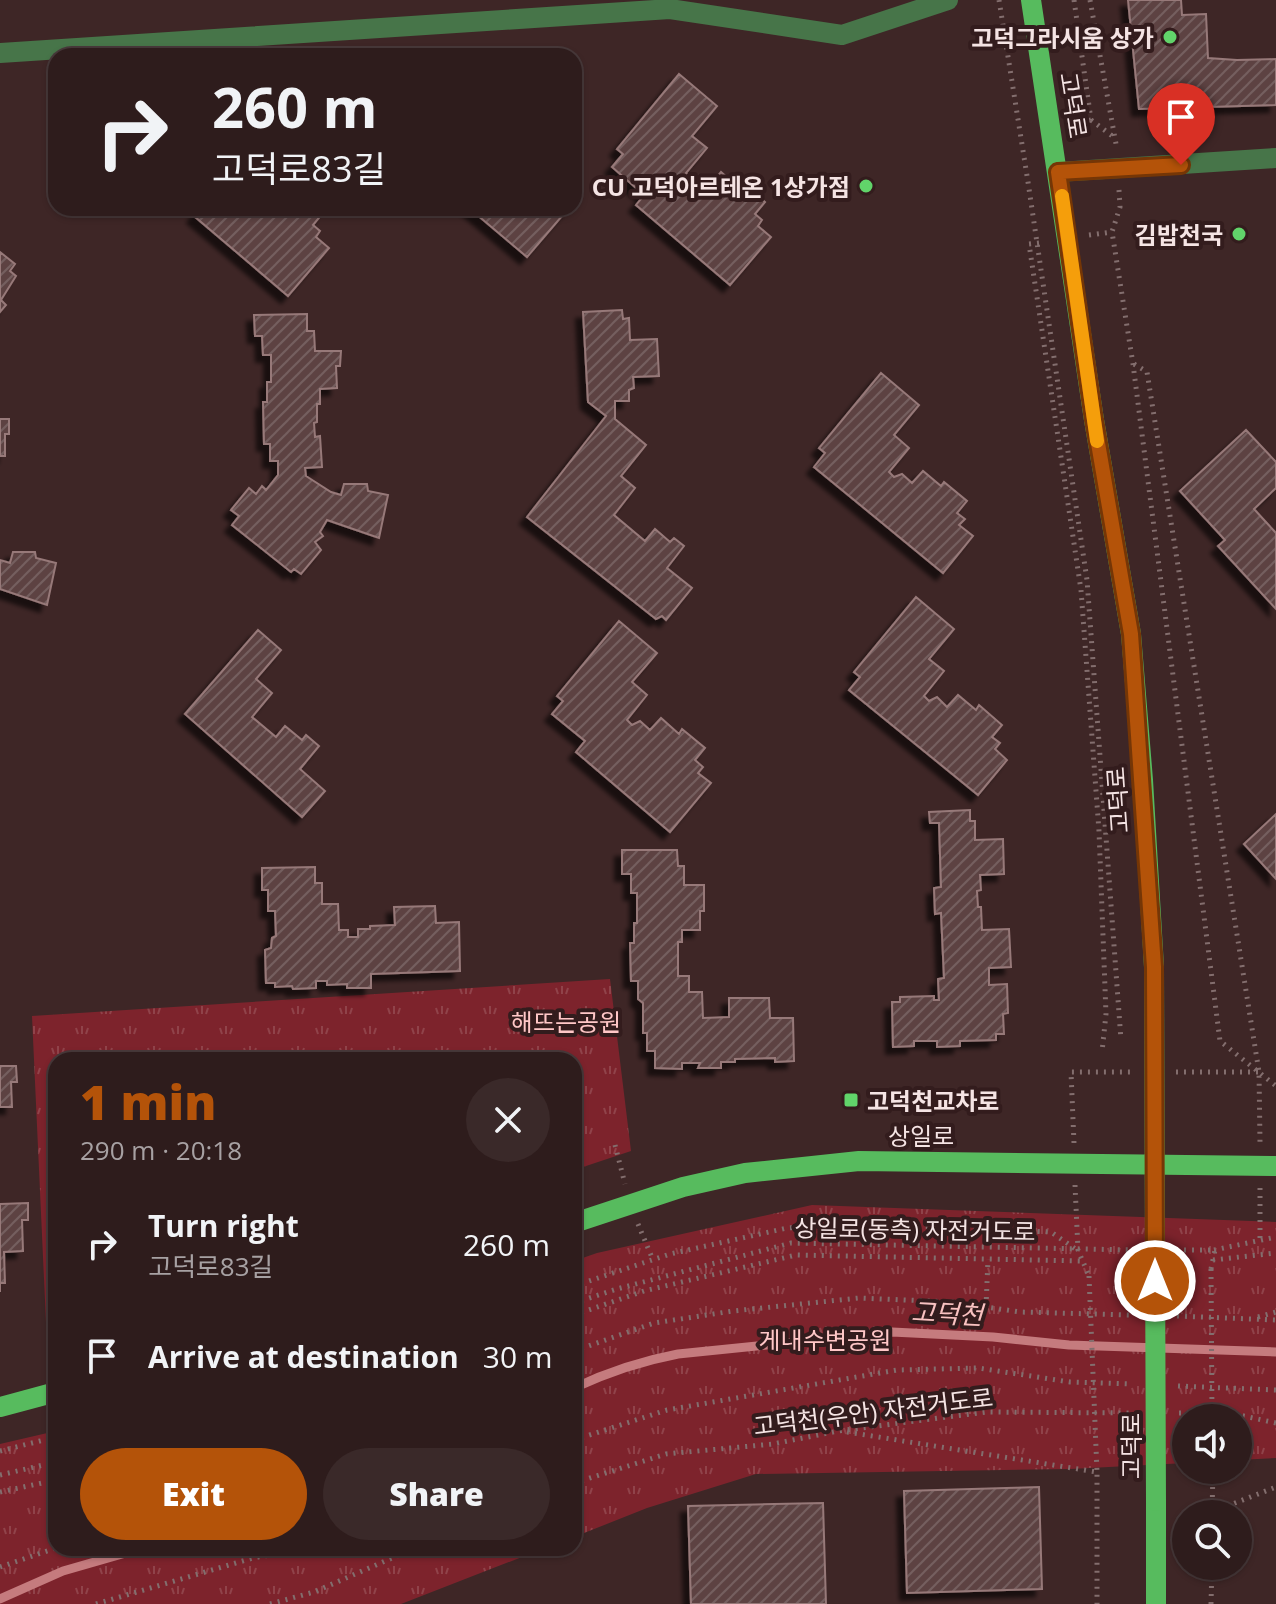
<!DOCTYPE html>
<html lang="en">
<head>
<meta charset="utf-8">
<style>
	:root { --surface:#2e1c1c; --page:#3a2929; --text:#f1f3f6; --muted:#a7a1a3; --line:#493a3b; --accent:#b45309 }
	body { margin:0; font-family:"Open Sans","Noto Sans KR",sans-serif; background:var(--page); color:var(--text); height:100vh; display:flex; flex-direction:column; font-size:30px; white-space:nowrap }
	* { box-sizing:border-box; margin:0 }
	p { font-size:26px; color:var(--muted) }
	.icon { flex:none; width:44px; height:44px; fill:none; stroke:currentColor; stroke-width:2; stroke-linecap:round; stroke-linejoin:round }
	.map { position:relative; flex:1; overflow:hidden }
	.drawer { position:absolute; left:48px; top:1052px; width:534px; height:504px; display:flex; flex-direction:column; background:var(--surface); border-radius:24px; box-shadow:0 2px 6px #0004,0 0 0 2px var(--line) }
	.drawer>* { flex:none }
	.top-card { position:absolute; left:48px; top:48px; width:534px; height:168px; border-radius:24px; box-shadow:0 2px 6px #0004,0 0 0 2px var(--line); background:#2e1c1c; color:var(--text); overflow:hidden }
	.controls { position:absolute; left:1172px; top:1404px; display:grid; gap:16px }
	.controls a { display:grid; place-items:center; width:80px; height:80px; border-radius:50%; background:var(--surface); box-shadow:0 2px 6px #0004,0 0 0 2px var(--line); font-size:40px }
	.pin { position:absolute; display:grid; place-items:center; width:68px; height:68px; color:#fff; margin:-82px -34px; border-radius:50% 50% 50% 0; rotate:-45deg; box-shadow:0 0 8px #0007 }
	.pin .icon { rotate:45deg }
	.me { position:absolute; width:88px; margin:-44px; rotate:0deg; stroke-linejoin:round; filter:drop-shadow(0 0 6px #0008) }
	.turn { display:flex; align-items:center; gap:28px; height:168px; padding:0 32px; font-size:36px }
	.turn .icon { width:104px; height:104px; stroke-width:2.5 }
	.turn b { display:block; font-size:56px; line-height:68px }
	.round { display:grid; place-items:center; flex:none; width:84px; height:84px; border-radius:42px; background:var(--page) }
	.head { display:flex; align-items:center; justify-content:space-between; height:136px; padding:0 32px }
	h1 { font-size:48px; font-weight:800; line-height:60px; color:var(--accent) }
	.cta { display:flex; gap:16px; margin-top:auto; padding:16px 32px }
	.cta a { flex:1; height:92px; border-radius:48px; background:var(--accent); color:#fff; font-size:32px; font-weight:800; line-height:92px; text-align:center }
	.cta a+a { background:var(--page); color:var(--text) }
	ul { padding:0; list-style:none }
	li { display:flex; align-items:center; gap:24px; height:112px; padding:0 32px }
	li div { flex:1 }
	li b { display:block; font-size:30px }
	li em { font-style:normal }
	.map>svg:first-child { display:block }
	.grass { fill:url(#grass-tufts) }
	.lines { fill:none; stroke-linecap:round; stroke-linejoin:round }
	.stream { stroke:#c57b7e; stroke-width:9 }
	.building { fill:url(#building-hatch); stroke:#977979; stroke-width:2; filter:url(#shadow) }
	.path { stroke:#836e6e; stroke-width:5; stroke-dasharray:2 6; stroke-linecap:butt }
	.minor { stroke:#477549; stroke-width:20 }
	.major { stroke:#57bb5e; stroke-width:20 }
	.path-bridge { stroke:#836e6e; stroke-width:5; stroke-dasharray:2 6; stroke-linecap:butt }
	.major-bridge { stroke:#57bb5e; stroke-width:20 }
	.route-casing { stroke:#753606; stroke-width:20 }
	.route { stroke:#b45309; stroke-width:14 }
	.slow { stroke:#f59e0b; stroke-width:14 }
	.poi-dot { fill:#61d46a; stroke:#331c1d; stroke-width:3 }
	.labels { text-anchor:middle; dominant-baseline:central; stroke-width:8; stroke-linejoin:round; paint-order:stroke }
	.poi-label { font-size:24px; font-weight:bold; fill:#f5e4e4; stroke:#331c1d; text-anchor:end }
	.street-label { font-size:24px; fill:#f5e4e4; stroke:#331c1d }
	.park-label { font-size:24px; fill:#ffc7c7; stroke:#331c1d }
	.water-label { font-size:26px; font-style:italic; fill:#f9c2c1; stroke:#331c1d }
</style>
</head>
<body>
<div class="map">
<svg width="1276" height="1604" viewBox="0 0 1276 1604">
	<defs>
		<pattern id="grass-tufts" width="24" height="20" patternUnits="userSpaceOnUse" patternTransform="scale(2)"><rect width="24" height="20" fill="#7d232c"/><path d="M3 7l-1-3M5 7V3M7 7l1-3M15 17l-1-3M17 17v-4M19 17l1-3" fill="none" stroke="#90434a"/></pattern>
		<pattern id="building-hatch" width="6" height="6" patternUnits="userSpaceOnUse" patternTransform="scale(2)"><rect width="6" height="6" fill="#5d4343"/><path d="M-1 1l2-2M0 6l6-6M5 7l2-2" fill="none" stroke="#755e5e"/></pattern>
		<filter id="shadow"><feDropShadow dx="-7" dy="7" stdDeviation="2" flood-color="#0009"/></filter>
	</defs>
	<rect width="100%" height="100%" fill="#3e2626"/>
	<path class="grass" d="M610,979L631,1151L574,1170V1060H56V1341L47,1344L32,1016Z
		M812,1205L1276,1222V1458L1238,1460V1418H1186V1463L1070,1469L756,1474L647,1508L574,1537V1261L597,1253Z
		M56,1431V1548H545L401,1604H0V1444Z"/>
	<g class="lines">
		<path class="stream" d="M574,1388C608,1372 641,1361 678,1354L892,1332L993,1337L1069,1345L1276,1352
			M0,1599L63,1571L143,1548"/>
	</g>
	<path class="building" d="M1128,0H1181L1182,15L1206,14L1208,58L1237,60L1276,59V105L1139,109Z
		M679,74L717,106L692,136L707,148L686,173L693,178L699,175L711,184L721,172L738,187L743,183L765,202L755,214L762,220L758,226L771,237L730,285L636,205L644,195L612,167L623,154L617,149Z
		M200,208H317L323,213L313,225L320,231L316,237L329,248L288,296L194,216Z
		M469,208H567L568,209L527,257Z
		M0,252L15,264L10,271L16,276L1,300L6,305L0,312Z
		M622,310L623,319L629,318L630,340L657,339L659,376L633,377L634,388L629,390V401H615V419L646,445L621,476L635,488L614,515L645,541L655,529L670,542L674,538L684,546L667,568L692,588L666,620L662,616L656,619L527,517L606,416L588,402L583,312Z
		M307,314V331H314L315,351H341L340,366H336L337,388L320,389V404H317V422L314,423L315,437L320,436L322,467L305,468L306,476L331,492L341,495L344,484H367L368,491L388,495L379,538L327,520L320,532L323,536L315,542L321,550L301,574L294,569L291,572L232,525L239,516L231,510L249,488L256,494L262,486L266,490L278,475V461H270V444H264L263,402H267V382H271V355H263L262,336H255L254,315Z
		M881,373L919,405L894,435L909,448L889,472L894,477L902,474L912,483L923,471L941,486L944,482L967,501L957,513L965,519L959,525L973,536L943,573L814,467L825,453L819,448Z
		M0,419H9V434H5V456H0Z
		M1246,430L1276,462V488L1254,509L1276,533V609L1218,546L1225,540L1180,491Z
		M13,552H35L36,558L56,563L47,605L0,589V560L10,563Z
		M916,597L954,629L929,659L944,671L924,696L929,701L937,697L947,707L958,695L976,710L979,705L1002,725L992,737L1000,743L995,749L1007,760L978,795L849,690L860,677L854,672Z
		M619,621L657,653L632,682L647,695L627,720L632,725L640,721L650,730L661,718L679,734L682,729L705,748L695,760L703,767L698,773L711,783L670,832L576,752L585,741L552,714L563,701L557,696Z
		M258,630L281,650L256,679L272,693L252,717L276,737L285,726L302,740L306,735L319,746L300,769L325,791L302,817L185,714Z
		M970,810V821H975V840L1003,839L1004,874L980,875L981,890L977,891L978,907H981L982,930L1009,929L1011,967L989,968V985L1007,984L1008,1013L1003,1014L1004,1034H996V1040L960,1041V1046L937,1047V1041H914V1046L893,1047L892,1002H900V997L934,996V1000H939L938,979L944,978L941,913L935,914L934,888L941,887L939,823H930L929,812Z
		M1276,814V879L1244,844Z
		M622,850H677L678,866H684V885H704V911H700V930H682V942H678V976H689V992H702L703,1018L729,1017V998H769L770,1018H793L794,1061L775,1062V1058L735,1059V1062H721V1068H698L700,1063H682V1069L655,1068V1051H647V1033H643V1003L638,999V981H631L630,943H634V923H637V893H631V874H622Z
		M315,867V883H322V904H338L339,930H348V937H358V929H370V926L395,925L394,907L435,906L436,923L459,922L460,971L371,974V988H347V984L327,985V981H316V988L293,989L292,986L275,987V983H266L265,950L271,948L272,938L276,936L275,911H268V890H262V868Z
		M0,1066H16L17,1082H11L12,1107H0Z
		M28,1203V1220H22L23,1251L4,1252L5,1283H0V1292V1204Z
		M1039,1487L1042,1589L907,1593L904,1491Z
		M823,1503L826,1604H691L688,1506Z"/>
	<g class="lines">
		<path class="path" d="M999,0L1028,182L1087,580L1121,1040
			M1074,0L1091,120
			M1090,0L1116,144
			M1091,120L1115,138
			M1073,123L1091,120
			M1119,190L1120,207L1112,232L1133,364L1220,1041L1276,1086
			M1089,235L1112,232
			M1039,243L1029,244L1081,590L1099,831L1106,1014L1102,1052
			M1134,364L1147,372L1259,1072L1260,1142
			M1176,1072H1258
			M1074,1143L1071,1072H1130
			M615,1145L625,1184
			M1075,1185L1078,1250L1089,1276
			M1260,1188V1240
			M638,1224L653,1260
			M1176,1250H1215
			M1214,1250L1276,1237
			M1213,1260L1276,1253
			M1211,1269L1215,1250
			M574,1286L670,1254L787,1228L871,1224L1051,1232L1077,1250
			M574,1303L617,1289L791,1243L1134,1250
			M986,1307L988,1259
			M574,1315L644,1291L796,1255L1082,1261
			M1177,1316L1276,1320
			M1258,1317L1276,1312
			M574,1351L654,1323L733,1311L859,1298L952,1302L1020,1312L1131,1315
			M1178,1386L1276,1390
			M1179,1413H1230L1276,1423
			M847,1432L1097,1472V1604
			M574,1440L667,1410L897,1370L978,1368L1070,1382L1132,1384
			M0,1451L56,1437
			M0,1475L56,1462
			M574,1483L666,1454L773,1444L838,1431L986,1412L1133,1413
			M0,1492L56,1480
			M1212,1512L1276,1487
			M1212,1513L1213,1470
			M0,1567L56,1548
			M96,1604L253,1558L308,1548
			M270,1604L314,1592L415,1548
			M1211,1604L1212,1566"/>
		<path class="minor" d="M0,53L670,9L842,35L948,0
			M1058,172L1276,158"/>
		<path class="major" d="M1031,0L1094,420L1131,634L1143,780L1154,967L1155,1250
			M574,1223L683,1187L745,1173L859,1161L1276,1166
			M0,1407L56,1392
			M1156,1604V1501"/>
		<path class="path-bridge" d="M1211,1269L1212,1418
			M1089,1276L1097,1472"/>
		<path class="major-bridge" d="M1155,1250L1156,1501"/>
	</g>
	<g class="lines">
		<defs>
			<path id="route" d="M1155,1281L1154,967L1131,634L1094,420L1058,172L1181,165"/>
		</defs>
		<use href="#route" class="route-casing"/>
		<use href="#route" class="route"/>
		<path class="slow" d="M1062,196L1097,441"/>
	</g>
	<g class="poi-dot">
		<circle cx="1170" cy="37" r="8"/>
		<circle cx="866" cy="186" r="8"/>
		<circle cx="1239" cy="234" r="8"/>
		<rect x="843" y="1092" width="16" height="16" rx="4"/>
	</g>
	<g class="labels">
		<g class="poi-label">
			<text x="1154" y="37">고덕그라시움 상가</text>
			<text x="850" y="186">CU 고덕아르테온 1상가점</text>
			<text x="1223" y="234">김밥천국</text>
			<text x="867" y="1100" text-anchor="start">고덕천교차로</text>
		</g>
		<g class="street-label">
			<text transform="translate(1074 105) rotate(81)">고덕로</text>
			<text transform="translate(1117 800) rotate(-94)">고덕로</text>
			<text x="921" y="1135">상일로</text>
			<text transform="translate(915 1229) rotate(1)">상일로(동측) 자전거도로</text>
			<text transform="translate(873 1411) rotate(-7)">고덕천(우안) 자전거도로</text>
			<text transform="translate(1130 1446) rotate(-90)">고덕로</text>
		</g>
		<g class="park-label">
			<text x="566" y="1021">해뜨는공원</text>
			<text x="825" y="1339">게내수변공원</text>
		</g>
		<g class="water-label">
			<text transform="translate(947 1313) rotate(3)">고덕천</text>
		</g>
	</g>
</svg>
<div class="controls">
<a><svg class="icon" aria-label="sound" viewBox="0 0 24 24"><path d="M4 9h4l5-4v14l-5-4H4zM17 9q2 3 0 6"/></svg></a>
<a><svg class="icon" aria-label="search" viewBox="0 0 24 24"><circle cx="10" cy="10" r="6"/><path d="M15 15l6 6"/></svg></a>
</div>
<div class="pin" style="left:1181px;top:165px;background:#d93025"><svg class="icon" aria-label="arrive" viewBox="0 0 24 24"><path d="M6 21V4h12l-3 4 3 4H6"/></svg></div>
<svg class="me" style="left:1155px;top:1281px" viewBox="-20 -20 40 40"><circle r="17" fill="#b45309" stroke="#fff" stroke-width="3"/><path d="M0-11L8 9 0 5-8 9z" fill="#fff"/></svg>
<div class="top-card">
<div class="turn"><svg class="icon" aria-label="right" viewBox="0 0 24 24"><path d="M7 20v-9h11M14 6l5 5-5 5"/></svg><div><b>260 m</b>고덕로83길</div></div>
</div>
<section class="drawer">
<div class="head"><div><h1>1 min</h1><p>290 m · 20:18</p></div><a class="round"><svg class="icon" aria-label="close" viewBox="0 0 24 24"><path d="M6 6l12 12M18 6L6 18"/></svg></a></div>
<ul>
<li><svg class="icon" aria-label="right" viewBox="0 0 24 24"><path d="M7 20v-9h11M14 6l5 5-5 5"/></svg><div><b>Turn right</b><p>고덕로83길</p></div><em>260 m</em></li>
<li><svg class="icon" aria-label="arrive" viewBox="0 0 24 24"><path d="M6 21V4h12l-3 4 3 4H6"/></svg><div><b>Arrive at destination</b></div><em>30 m</em></li>
</ul>
<div class="cta"><a>Exit</a><a>Share</a></div>
</section>
</div>
</body>
</html>
